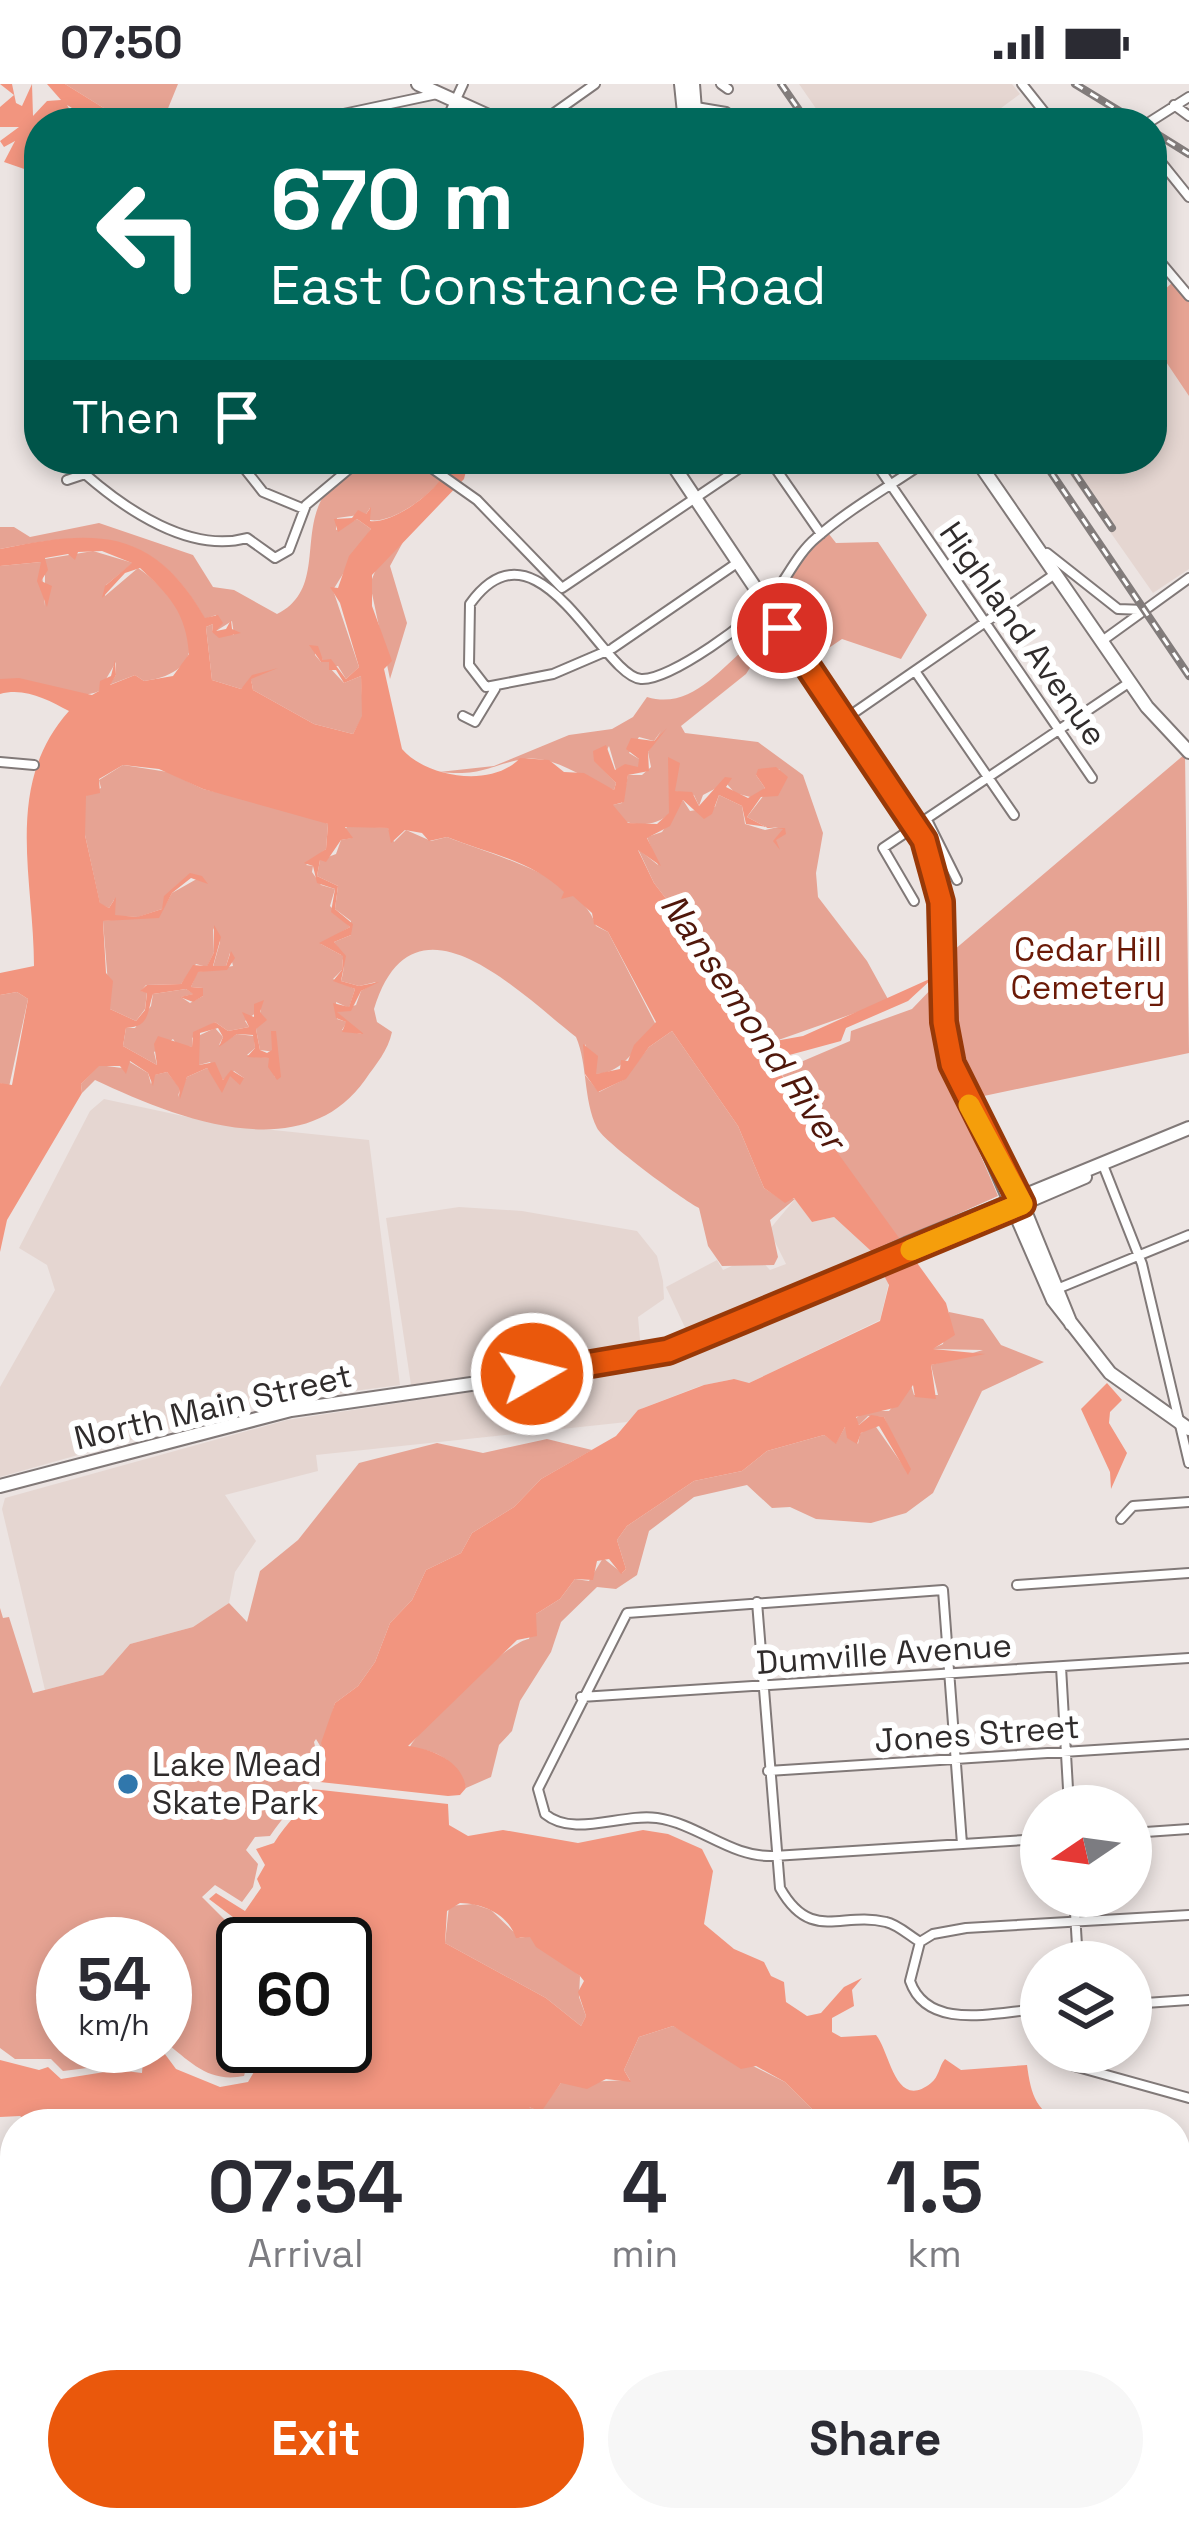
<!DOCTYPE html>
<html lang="en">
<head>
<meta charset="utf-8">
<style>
	:root { --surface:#fff; --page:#f7f7f7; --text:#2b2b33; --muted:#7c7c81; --accent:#ea580c }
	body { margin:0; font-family:"Space Grotesk",sans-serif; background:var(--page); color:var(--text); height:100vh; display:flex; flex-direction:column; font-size:45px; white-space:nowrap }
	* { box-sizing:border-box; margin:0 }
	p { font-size:39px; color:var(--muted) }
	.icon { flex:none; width:66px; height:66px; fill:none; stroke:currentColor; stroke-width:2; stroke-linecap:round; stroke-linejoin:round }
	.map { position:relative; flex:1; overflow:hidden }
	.details { position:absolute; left:0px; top:2025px; width:1191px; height:423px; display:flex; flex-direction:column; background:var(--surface); border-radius:48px 48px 0 0; box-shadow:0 6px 18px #0003 }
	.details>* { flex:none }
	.guide { position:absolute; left:24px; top:24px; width:1143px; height:366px; border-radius:48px; box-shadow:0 6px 18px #0003; background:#00695c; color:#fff; overflow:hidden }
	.needle { width:78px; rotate:257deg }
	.controls { position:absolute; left:1020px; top:1701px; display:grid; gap:24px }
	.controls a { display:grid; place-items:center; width:132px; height:132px; border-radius:50%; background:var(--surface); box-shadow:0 6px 18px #0003; font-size:60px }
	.speed { position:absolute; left:36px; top:1833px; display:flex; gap:24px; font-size:60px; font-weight:700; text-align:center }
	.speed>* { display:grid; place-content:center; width:156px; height:156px; border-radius:50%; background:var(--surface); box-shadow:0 6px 18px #0003; line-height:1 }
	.speed small { font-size:30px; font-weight:400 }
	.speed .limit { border:6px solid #111; border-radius:18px; background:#fff; color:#111 }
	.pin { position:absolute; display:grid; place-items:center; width:102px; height:102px; color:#fff; margin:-51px; border:6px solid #fff; border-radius:50%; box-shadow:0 3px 12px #0007 }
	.me { position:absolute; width:132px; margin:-66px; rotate:82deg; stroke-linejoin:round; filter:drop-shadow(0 0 9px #0008) }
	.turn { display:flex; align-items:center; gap:42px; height:252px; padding:0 48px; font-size:54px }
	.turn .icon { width:156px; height:156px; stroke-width:2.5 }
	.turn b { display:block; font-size:84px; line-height:102px }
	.then { display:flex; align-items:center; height:114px; padding:0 48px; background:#0003; gap:24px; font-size:45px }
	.eta { display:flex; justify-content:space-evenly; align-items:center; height:204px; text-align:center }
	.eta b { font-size:72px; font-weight:700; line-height:84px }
	.primary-button { display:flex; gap:24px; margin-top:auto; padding:24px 48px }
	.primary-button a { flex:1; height:138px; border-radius:72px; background:var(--accent); color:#fff; font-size:48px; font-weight:700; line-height:138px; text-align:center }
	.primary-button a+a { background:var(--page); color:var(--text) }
	.status { display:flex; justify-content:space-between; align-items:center; height:84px; padding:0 60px; background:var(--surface); direction:ltr }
	.status svg { height:33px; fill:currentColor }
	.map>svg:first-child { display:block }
	.built { fill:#e5d6d1 }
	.green { fill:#e6a393 }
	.water { fill:#f2957f; fill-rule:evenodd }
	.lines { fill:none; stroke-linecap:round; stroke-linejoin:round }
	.minor-casing { stroke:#817978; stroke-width:12 }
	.major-casing { stroke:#817978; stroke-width:16 }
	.minor { stroke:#fff; stroke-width:8 }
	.major { stroke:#fff; stroke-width:12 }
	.rail-casing { stroke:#827c7b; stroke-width:8 }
	.rail { stroke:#fff; stroke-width:3; stroke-dasharray:9; stroke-linecap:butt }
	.route-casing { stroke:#983908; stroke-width:30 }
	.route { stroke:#ea580c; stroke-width:21 }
	.slow { stroke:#f59e0b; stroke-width:21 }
	.poi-dot { fill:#3077ac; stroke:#fff; stroke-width:4.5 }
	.labels { text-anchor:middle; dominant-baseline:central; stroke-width:12; stroke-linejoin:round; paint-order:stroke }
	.street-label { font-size:33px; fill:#302c2c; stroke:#fff }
	.park-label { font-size:33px; fill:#6b1a07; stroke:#fff }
	.poi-label { font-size:33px; fill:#302c2c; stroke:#fff; text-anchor:start }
	.water-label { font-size:36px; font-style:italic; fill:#50170b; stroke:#fff }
</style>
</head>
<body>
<div class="status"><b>07:50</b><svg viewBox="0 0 49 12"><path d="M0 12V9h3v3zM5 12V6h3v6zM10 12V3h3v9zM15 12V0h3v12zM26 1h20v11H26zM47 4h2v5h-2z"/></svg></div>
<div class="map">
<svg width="1189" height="2447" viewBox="0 0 1189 2447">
	<rect width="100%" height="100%" fill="#ece4e2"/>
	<path class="built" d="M799,0H1012L1020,10L997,27L1006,39H826Z
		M1189,223V485L1153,509L1059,375H1152V247Z
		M104,1015L225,1041L369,1056L400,1301L262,1319L0,1393V1303L55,1206L47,1181L19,1164L90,1027Z
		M795,1115L812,1138L834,1133L871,1167L889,1198L880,1236L749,1299L739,1301L734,1295L700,1302L643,1324L627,1338L316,1371L318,1387L225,1411L256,1457L235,1488L229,1519L193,1543L130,1560L103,1591L45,1606L2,1425L5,1414L287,1336L668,1278L696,1267L666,1203L717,1176L723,1186L756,1171L770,1186L786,1180L769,1146Z
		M459,1123L522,1127L637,1147L657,1172L663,1197L664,1215L638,1233L641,1266L411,1301L386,1134Z"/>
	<path class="green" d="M65,0H178L162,39H128Z
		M1173,198L1189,216V312L1152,257V217Z
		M385,375L416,379L442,395C429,412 392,440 370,436V424L366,430L337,434L336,446L357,435L371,445L333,506L359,583L346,595L338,582L331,583L332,577L323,576L316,564L315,571L321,578H329V583L344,599L361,592L363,632L353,650L314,640L253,606L251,595L264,588L241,605L212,596L206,543L213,540L212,548L234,551L232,537L216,547V531L205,535C153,442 93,447 0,465V443H14L30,453L99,439L193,471L213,503L234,506L277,530C344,497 267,402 385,375Z
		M829,450L836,459L878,458L927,531L901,575L842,555L814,574L774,517L814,459Z
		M403,458L390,482L407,539L390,595L370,500L376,485Z
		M93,467L133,479L106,501L105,512L138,484C182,514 226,586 144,597L135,591L109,601L116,591V578L99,607C72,620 31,593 0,595V482L41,478L45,522V475Z
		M748,562L755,576L746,590L681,642L685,649L758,658L803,691L823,749L816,789L818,813L867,877L889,917L767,960L733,902L654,799L638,765L658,781L647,753L662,748L683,716L690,727L715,723L719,711L742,722L745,740L765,746L778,743L768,744L747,733L781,689L779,685L756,691L765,704L754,714L735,709L726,699L703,711L699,722L694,711L674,707L669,679L670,729C658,742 637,742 623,737L612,721L622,719L628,691H642L651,683L648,668L661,647L654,657L639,653L629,669L639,675V683L616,686L609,662L599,681L616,699L614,706C585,696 555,671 525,675C490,680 485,693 439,688L494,682L569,651L612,645L633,633L647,613C690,626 718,587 748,562Z
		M1185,670L1189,969L979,1013L952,932L954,866Z
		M123,681L168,688L203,705L302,728L328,740L326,765L306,781L313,782L312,788L321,801L335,805L330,822L350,843L321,860L343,872L342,886L333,895L355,905L349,924L336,918L337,935L347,938L342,946L362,950L336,928L356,921L361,907L376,898L359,902L341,897C346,879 344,873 334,858L351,851V837L335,825L338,802L317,792L320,776L336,770L341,756L351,754L344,748L348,741L388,744L394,758L406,746L431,757L447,753C488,770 581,792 596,842L608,848L656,941C636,960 626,989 596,990L585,960V991L599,1008L623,996L649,963L672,947L738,1042L764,1104L785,1118L791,1114L795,1115L770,1136L778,1173L774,1181L722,1182L708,1162L699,1124C683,1116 604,1058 597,1044C583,1015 588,981 576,953C518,908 413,798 374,925L377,938L392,948C388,967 376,980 365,996C302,1085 176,1034 95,996L82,1009L81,1000L99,981L122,984L128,977L148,989L151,1000L154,991L167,988L180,1004L178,1013L187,993L207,984L220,1000L230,991L244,994L234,987L223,996L210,978L199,981L198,952L215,944L223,953L219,961L237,950L254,952L255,964L247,971L269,974L275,993V968L260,966L256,945L261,925L245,937L249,943L228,947L215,938L192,954V963L177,961L173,955L154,968L157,981L123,962L126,944H135L151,922L153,910L186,905L194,910L181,913L190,919L203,912V904L191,903L197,888L233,882L230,869L226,882L213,883L220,858L213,844L214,868L207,883L196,880L181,900L146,901L141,907L147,908L145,925L136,937L110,925L103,837L160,830L172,809L202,792C178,791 174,806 162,825L138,833L115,832L114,816L109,824L100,820L85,751V712L101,704L99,696Z
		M936,900L939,961L948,995L998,1112L897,1157L776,982L784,977L796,980L850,957L851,947L912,925Z
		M17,908L28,915L9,1003L0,999V911Z
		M949,1228L983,1235L1001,1261L1044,1278L982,1307L933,1409L906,1429L871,1439L816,1435L790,1423L772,1424L747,1401L694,1413L649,1447L637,1491L616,1505L597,1503L561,1538L551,1568L520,1617L512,1647L499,1661L491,1693L466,1704C459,1679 435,1663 409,1665C418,1644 509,1556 529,1555L536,1530L560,1515L575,1495L589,1497L603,1474L622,1489L626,1485L617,1456L627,1442L694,1397L742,1387L767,1367L824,1351L836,1359L845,1343L858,1360L860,1350L874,1340L909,1390L884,1333L868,1332L859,1341L855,1335L865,1327H889L911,1301L914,1311H938L931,1281L983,1266L931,1265L943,1260Z
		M547,1355L592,1366L541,1395L514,1423L472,1449L461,1469L426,1486L412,1516L390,1539L375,1578L358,1602L335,1619L322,1665L316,1655L314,1658C325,1699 289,1722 270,1752L255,1753L246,1766L258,1780L253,1803L242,1818L215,1801L202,1813L249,1860H243V1952L231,1959L249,1974L244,1992C208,1999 191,1978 165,1958V1860H63V1962H121L136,1978L63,1987L51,1975H15L0,1964V1524L3,1534L9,1533L33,1609L103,1591L130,1560L193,1543L229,1519L247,1538L260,1487L298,1456L359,1379L437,1359L483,1369Z
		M473,1820L491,1826L520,1854L530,1852L580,1892L579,1913L586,1932L581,1942L546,1914L445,1859L449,1822Z
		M673,1942L785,1998L827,2040H542L531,2032L529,2023L540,2027L561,1999L630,1996L624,1986L639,1953Z
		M778,2433H900L879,2447H764Z"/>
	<path class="water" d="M12,0L16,19L22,22L32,0L33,32L47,17L61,16L47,0H65L128,39H97L67,21L78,39L54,33L39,39V82L30,87L4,78L15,57L4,63L0,57L19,43H0V23L14,11L0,0Z
		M432,375H469L464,395L372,491V522L392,577L384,585L402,665C427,694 493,704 520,674L549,676L564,688L584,689L614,706L616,699L594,677L593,667L606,661L615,686L625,680L638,683L639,675L626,665L631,654L654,657L667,644L648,668L649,687L628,691L624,718L613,721L628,739L657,740L669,729L668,673L680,679L675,707L692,708L699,722L725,693L732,694L726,703L748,714L765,704L756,691L758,685L776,683L788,693L778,712L761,713L747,733L768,744H785L786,750L776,756L780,766L773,757L783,745L746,740L742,722L719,711L712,730L704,735L683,716L670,742L647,754L661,782L638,766L654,799L733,902L764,959L803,952L934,893L908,917L846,944L841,957L782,973L775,982L946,1219L955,1251L933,1265L985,1270L931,1281L936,1315L915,1313L913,1301L898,1323L856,1333L859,1341L871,1331L884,1333L911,1385L908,1391L879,1342L861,1349L857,1360L847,1354L845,1343L836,1360L824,1351L767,1367L742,1387L694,1397L627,1442L617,1456L626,1485L621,1490L609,1475L597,1477L593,1496L575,1495L560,1515L536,1530L537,1552L517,1556L408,1662C431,1665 462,1676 466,1704L460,1711L448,1712L320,1698L326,1675L321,1659L335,1619L358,1602L375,1578L390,1539L412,1516L426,1486L461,1469L472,1449L514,1423L541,1395L616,1352L638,1326L704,1301L734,1295L749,1299L880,1237L889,1201L871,1167L834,1133L812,1138L794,1114L785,1119L764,1104L738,1042L672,947L649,963L626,995L598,1008L585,990L583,960L598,972L596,990L620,985L621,976L628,977L634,961L656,938L608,848L594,840L592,829L573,812L561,815L564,808C532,776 486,769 447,753L429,757L422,749L405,746L391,759L388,744L345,743L353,754L341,756L326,778L320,776L317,792L338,802L335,825L353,840L351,851L334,858L346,872L341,897L359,902L379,898L361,907L351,927L337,928L364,950L342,948L346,938L336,934L333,919L349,923L355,905L333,897L342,886L343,872L319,859L350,843L331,828L335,805L317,799L313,782L304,779L326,765L328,740L203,705L159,685L123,681L99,695L100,709L86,712L85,751L100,819L109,824L116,813L115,831L137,833L162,825L164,812L190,789L202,792L208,800L191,794L172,809L159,834L103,837L106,889L113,897L110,925L136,937L145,926L147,909L140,907L147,901L181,900L193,881L207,882L214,868V841L221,853L213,882H226L231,867L235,874L227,886L198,888L191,903L203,904V912L193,918L180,913L193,910L186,905L153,910C147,928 150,943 126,944L123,962L157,981L154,960L158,952L192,963L193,948L215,938L228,947L249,943L242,928L254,933V920L264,916L260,928L267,936L256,945L260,966L267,969L272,966L271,947H276L281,993L277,996L268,983L269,974L247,973L255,964L253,951L237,950L219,963L223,953L218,944L200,949L199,981L215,978L223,996L231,986L244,994L240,1001L230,992L222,1009L207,984L187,993L180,1015L179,1004L167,988L155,991L153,1002L148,989L130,977L126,990L120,982H99L81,1000L82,1009L7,1136L0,1168V999L12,1001L28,915L17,908L0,911V889L34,882C34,794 3,701 69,627C48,616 25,603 0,610V595L19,594L92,611L99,607L100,597L111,592L115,576L116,591L110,601L135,591L144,597L173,592L189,570C186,528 169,511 140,484L125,489L102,514L105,502L132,479L102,467L78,468L75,476L68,470L45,474L48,486L41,497L52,502L47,523L37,497L41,478L0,482V465C93,446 152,441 205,534L218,531L223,539L216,547L226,545L231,536L232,545L241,549L219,554L212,548L213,540L206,543L212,596L241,605L252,591L278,584L251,595L253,606L314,640L353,650L362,632L361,592L344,599L336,586H329V578H321L309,561L318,562L323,576L331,575L346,595L359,583L340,519L330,503L338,504L349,472L371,445L357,435L338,448L334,435L352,434L358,426L366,430L371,423L370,437C394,440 437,407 447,386Z
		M1107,1299L1122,1316L1110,1328L1109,1339L1127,1369L1111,1405L1110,1388L1081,1325Z
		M312,1705L448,1720L449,1741L468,1752L503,1746L578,1759L643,1746L668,1750L702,1765L713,1787L704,1840L734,1865L764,1878L771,1892L784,1898L786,1918L807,1932L821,1929L844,1903L862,1894L852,1906L854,1922L832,1934V1948L841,1953L876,1951C890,1967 895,2028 931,1999C939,1993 939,1982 945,1975L961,1986L1027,1981C1031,2011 1036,2030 1068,2040H827L785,1998L756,1982L741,1985L673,1942L639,1953L624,1986L631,1998L606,1995L587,2005L561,1999L541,2028L529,2023L542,2040H31L20,2032L0,2033V1976L39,1986L48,1983L61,1995L117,1986L142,1989L143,1976L131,1962H159L176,1985L220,2003L248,1998L258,1981L245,1962H345V1860H255L250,1846L209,1815L216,1809L245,1827L261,1804L257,1795L265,1781L256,1765L274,1759C287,1738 302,1727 312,1705ZM460,1819C484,1820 508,1830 516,1854L530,1853L536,1863L580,1892L584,1897L578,1908L586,1932L581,1942L546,1914L445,1859L447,1827Z
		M1184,2072L1189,2077V2136L1183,2142L1189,2156V2237L1176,2243V2080Z
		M0,2168L15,2178V2379L11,2366L0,2360Z
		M1189,2253V2415L1176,2416V2263Z"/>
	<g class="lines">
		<defs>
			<path id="minor" d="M721,0L728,5
				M1022,0L1053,39
				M1174,21L1189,32
				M696,23L726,28L743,39
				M301,39L437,10
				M445,39L463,0
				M540,39L595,0
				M1148,39L1189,13
				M1152,67L1189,113
				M1152,168L1189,212
				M237,375L263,408L304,425
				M419,375L477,416L562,504L753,375
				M769,375L821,450
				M873,375L1092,694
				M67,396L85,390C125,425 190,470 247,454L275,474L289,466L306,421L361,375
				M1047,469L1118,525L1145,526
				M1102,557L1189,494
				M613,564L737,479
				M609,566L553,590L486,603L469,581L470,520C538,425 602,592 641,595C670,597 754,535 772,513C787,494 798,469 816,454C850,424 892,401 929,375
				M915,587L1014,731
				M463,632L475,638L495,605
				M845,635L1055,490
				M0,678L34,681
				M927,736L957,796
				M914,817L883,764L1130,598
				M1103,1081L1142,1180L1189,1379
				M1057,1205L1189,1151
				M1121,1435L1133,1422L1189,1418
				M1017,1501L1189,1489
				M757,1518L780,1804C811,1859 841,1827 886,1838C897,1840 910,1852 920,1858
				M1061,1583L1069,1722
				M581,1613L1189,1574
				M768,1687L1189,1660
				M1131,1749L1189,1745
				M962,1760L943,1506L627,1529L538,1705L545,1730C574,1754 621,1729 657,1734C699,1740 731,1774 774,1772L1041,1755
				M1074,1812L1078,1878
				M920,1858L933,1850L966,1844L1189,1831
				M920,1858L910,1897C928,1949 999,1927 1041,1925
				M1131,1920L1189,1916
				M1060,1968L1074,1982L1189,2014
				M518,2433L530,2447
				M166,2447L171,2438L183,2440L191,2433
				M621,2447L629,2433
				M941,2447L974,2439L991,2447"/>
			<path id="major" d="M418,0L504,39
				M681,0L685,39
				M693,0L696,39
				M669,375L924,756L941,817L944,938L954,986L1025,1127L1071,1240
				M976,375L1147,623L1189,668
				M971,1028L1053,1216L1110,1289L1189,1345
				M1015,1123L1085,1093
				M275,1326L289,1311L311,1322
				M0,1402L291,1326L623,1278L668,1267L906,1160L1189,1044
				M1176,2221L1189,2212
				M1018,2447L1024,2433"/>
		</defs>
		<use href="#minor" class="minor-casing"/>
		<use href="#major" class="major-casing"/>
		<use href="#minor" class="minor"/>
		<use href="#major" class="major"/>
		<defs>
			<path id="rail" d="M781,0L808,39
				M1075,0L1139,39
				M1152,47L1189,70
				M1042,375L1189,592
				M1065,375L1112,444"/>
		</defs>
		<use href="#rail" class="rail-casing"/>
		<use href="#rail" class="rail"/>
	</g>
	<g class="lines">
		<defs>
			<path id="route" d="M532,1290L668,1267L1022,1120L952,980L944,938L941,818L924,756L782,544"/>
		</defs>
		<use href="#route" class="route-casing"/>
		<use href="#route" class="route"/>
		<path class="slow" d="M911,1166L1022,1120L969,1021"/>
	</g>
	<circle class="poi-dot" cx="128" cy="1700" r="12"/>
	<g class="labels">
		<g class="street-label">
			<text transform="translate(1023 550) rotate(55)">Highland Avenue</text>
			<text transform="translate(213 1323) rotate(-13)">North Main Street</text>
			<text transform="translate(884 1570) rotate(-4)">Dumville Avenue</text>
			<text transform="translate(977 1650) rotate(-4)">Jones Street</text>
		</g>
		<g class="park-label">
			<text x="1088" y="866">Cedar Hill<tspan x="1088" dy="38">Cemetery</tspan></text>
		</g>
		<g class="poi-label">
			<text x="152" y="1681">Lake Mead<tspan x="152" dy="38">Skate Park</tspan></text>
		</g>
		<g class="water-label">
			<text transform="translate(753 938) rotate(56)">Nansemond River</text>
		</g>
	</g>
</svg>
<div class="controls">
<a><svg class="needle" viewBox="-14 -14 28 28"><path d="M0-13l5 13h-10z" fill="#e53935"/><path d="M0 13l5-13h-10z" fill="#7c7c81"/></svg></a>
<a><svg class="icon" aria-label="layers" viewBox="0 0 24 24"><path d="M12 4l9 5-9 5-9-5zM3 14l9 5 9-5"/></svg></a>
</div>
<div class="speed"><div>54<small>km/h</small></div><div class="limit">60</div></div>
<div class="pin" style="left:782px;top:544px;background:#d93025"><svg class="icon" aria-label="arrive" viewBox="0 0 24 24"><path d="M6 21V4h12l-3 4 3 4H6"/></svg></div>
<svg class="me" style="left:532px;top:1290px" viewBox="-20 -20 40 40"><circle r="17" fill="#ea580c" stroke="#fff" stroke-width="3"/><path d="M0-11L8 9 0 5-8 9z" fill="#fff"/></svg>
<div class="guide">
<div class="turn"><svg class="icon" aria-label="left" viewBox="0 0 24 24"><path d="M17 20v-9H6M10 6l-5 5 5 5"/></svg><div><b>670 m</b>East Constance Road</div></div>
<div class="then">Then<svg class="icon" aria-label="arrive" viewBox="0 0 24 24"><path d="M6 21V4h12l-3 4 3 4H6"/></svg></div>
</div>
<section class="details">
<div class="eta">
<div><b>07:54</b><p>Arrival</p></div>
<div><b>4</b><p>min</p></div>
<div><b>1.5</b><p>km</p></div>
</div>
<div class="primary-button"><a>Exit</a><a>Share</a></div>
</section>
</div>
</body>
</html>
